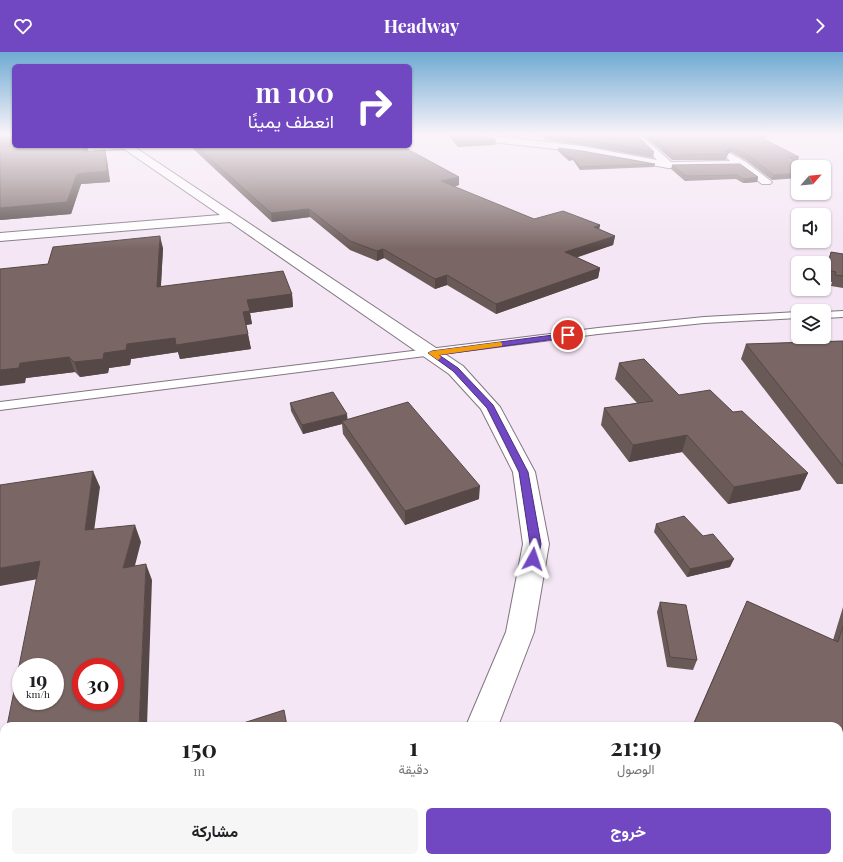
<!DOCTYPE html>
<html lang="ar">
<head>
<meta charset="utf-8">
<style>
	:root { --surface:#fff; --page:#f6f6f6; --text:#202124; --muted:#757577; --accent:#7148c1 }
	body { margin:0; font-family:"Playfair Display",Vazirmatn,serif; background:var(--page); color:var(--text); direction:rtl; height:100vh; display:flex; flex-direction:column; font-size:15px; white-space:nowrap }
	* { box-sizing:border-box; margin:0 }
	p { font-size:13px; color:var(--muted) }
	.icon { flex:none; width:22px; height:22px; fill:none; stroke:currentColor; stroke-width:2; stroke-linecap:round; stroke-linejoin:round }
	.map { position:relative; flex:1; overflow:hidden; direction:ltr }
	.side { position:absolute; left:0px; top:670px; width:843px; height:140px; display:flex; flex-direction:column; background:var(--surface); border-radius:12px 12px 0 0; box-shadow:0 1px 3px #0004; direction:rtl }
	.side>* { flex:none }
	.banner { position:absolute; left:12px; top:12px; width:400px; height:84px; border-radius:6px; box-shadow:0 1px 3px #0004; direction:rtl; background:#7148c1; color:#fff; overflow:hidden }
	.needle { width:26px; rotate:63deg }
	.fabs { position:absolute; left:791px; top:108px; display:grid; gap:8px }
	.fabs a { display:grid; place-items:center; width:40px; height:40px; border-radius:6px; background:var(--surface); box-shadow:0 1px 3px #0004; font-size:20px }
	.speed { position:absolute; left:12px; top:606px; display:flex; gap:8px; font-size:20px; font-weight:700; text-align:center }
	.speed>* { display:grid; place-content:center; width:52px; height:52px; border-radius:50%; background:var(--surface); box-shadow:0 1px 3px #0004; line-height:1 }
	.speed small { font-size:10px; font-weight:400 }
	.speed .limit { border:6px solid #d22; background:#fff; color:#111 }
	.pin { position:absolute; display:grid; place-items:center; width:34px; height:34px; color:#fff; margin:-17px; border:2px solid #fff; border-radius:50%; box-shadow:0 1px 4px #0007 }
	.me { position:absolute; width:44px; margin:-22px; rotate:5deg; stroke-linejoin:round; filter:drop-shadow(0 0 3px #0008) }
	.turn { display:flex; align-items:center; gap:14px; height:84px; padding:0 12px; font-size:18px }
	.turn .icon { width:52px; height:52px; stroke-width:2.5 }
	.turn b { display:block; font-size:28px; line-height:34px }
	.eta { display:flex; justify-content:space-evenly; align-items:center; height:68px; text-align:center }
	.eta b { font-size:24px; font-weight:700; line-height:28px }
	.action { display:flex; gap:8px; margin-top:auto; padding:8px 12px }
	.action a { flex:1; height:46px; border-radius:6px; background:var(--accent); color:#fff; font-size:16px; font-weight:700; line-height:46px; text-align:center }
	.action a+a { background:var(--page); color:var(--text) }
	header { display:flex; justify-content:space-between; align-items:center; height:52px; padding:0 12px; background:var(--accent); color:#fff; font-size:18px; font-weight:700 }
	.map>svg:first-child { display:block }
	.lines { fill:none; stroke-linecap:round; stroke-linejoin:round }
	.lane-casing { stroke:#817581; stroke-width:2 }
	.street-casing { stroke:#817581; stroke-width:2 }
	.lane { fill:#fff; fill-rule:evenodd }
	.street { fill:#fff; fill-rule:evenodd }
	.wall { fill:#695957 }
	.shaded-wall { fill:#554847 }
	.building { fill:#7a6765; stroke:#554847; fill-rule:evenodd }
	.route { fill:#7148c1; stroke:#492f7d }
	.slow { fill:#f59e0b }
</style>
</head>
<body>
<header><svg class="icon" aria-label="forward" viewBox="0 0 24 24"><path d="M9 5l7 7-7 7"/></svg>Headway<svg class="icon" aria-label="heart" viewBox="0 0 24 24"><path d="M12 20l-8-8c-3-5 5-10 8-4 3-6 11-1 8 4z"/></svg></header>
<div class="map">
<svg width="843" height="810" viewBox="0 0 843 810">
	<rect width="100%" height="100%" fill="#f4e6f4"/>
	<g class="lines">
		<defs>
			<path id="lane" d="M843,259V265L824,266V260Z
				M798,260V266L704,271L598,282L0,358V350L598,276L704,265Z"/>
			<path id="street" d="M469,83H485L582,94L657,108L635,86L637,84L641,83L671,110L730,109L725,104L730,101L746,110L772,130L770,132H762L739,115L668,116L582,100L473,88L470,87L468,85Z
				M72,94H133L463,314L500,355L535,420L549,492L534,580L498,674H466L506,580L523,492L513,420L481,357L449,322L230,170L0,189V181L220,163L124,97L0,104V98Z
				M369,806H410L408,810H367Z"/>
		</defs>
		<use href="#lane" class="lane-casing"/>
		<use href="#street" class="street-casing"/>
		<use href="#lane" class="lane"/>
		<use href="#street" class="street"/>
	</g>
	<path class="wall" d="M0,83H14V94H87L88,99L107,108L110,130L81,132L71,162L0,168Z
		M448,83H470L496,88L495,93L458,95Z
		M502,83H526L517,85Z
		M540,83H636L654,100L653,106L582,93L546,88Z
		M643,83H771L763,87L799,105L797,110L772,128L747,109L731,100L727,102H728L726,108H672Z
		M190,94H402L459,133L454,135L534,167L600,173L599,177L615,184L613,193L576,205L600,216L598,226L496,262L447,233L435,237L384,206L377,209L350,198L310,165L272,170Z
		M558,96L655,112L654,115L580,118L573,108L569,109L558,99Z
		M672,113L758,125L757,130L743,131L736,127L685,129L671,117Z
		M163,196L161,234L292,242L293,255L250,261L252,272L246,273L251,297L180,307L178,300L131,307L130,313L109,316L108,321L80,325L75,320L26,326L25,331L48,212Z
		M831,200L843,202V236L831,234L832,230L824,229V225L827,211Z
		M843,289V432H837L741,307L746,292Z
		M619,311L679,343L733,360L808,421L800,438L728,452L682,400L629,410L601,373L604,356L637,351L615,327Z
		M290,351L347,367L479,447L405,473L343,382L342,372L303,382L291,359Z
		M656,472L730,515L687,525L654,480Z
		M747,549L833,588L843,555V810H663L657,806H839V674H692Z
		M660,550L697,608L693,618L667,615L657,560Z"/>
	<path class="shaded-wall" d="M518,83H526L517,85Z
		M760,83H771L757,89L758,84Z
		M85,94H87L89,100H83Z
		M732,95L731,100L726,102L725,99Z
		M105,98L107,108L110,130L81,132L71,162L0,168V156L77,122Z
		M798,121V126L772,128L774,123Z
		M459,125V133L441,137V129Z
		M758,125L757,130L743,131L744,127Z
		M309,157L310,165L272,170L271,161Z
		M600,173L598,183L594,175Z
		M160,184L163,196L160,248L157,235Z
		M615,184L613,193L564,210L565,200Z
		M383,197L384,206L377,209V199Z
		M600,216L598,226L496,262V252Z
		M447,223V233L435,237V227Z
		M292,242L293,255L250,261L252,272L245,273L243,260L247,248Z
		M248,282L251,297L180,307L178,300L131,307L130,313L109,316L108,321L80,325L74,310L104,301L127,292L175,286Z
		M69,305L75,320L26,326L25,331L0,334V318L20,311Z
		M347,362L348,371L342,369V372L303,382L302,373Z
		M687,383L682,400L629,410L633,393Z
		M93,419L100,435L92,494L85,478Z
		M808,421L800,438L728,452L734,435Z
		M480,434L479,447L405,473V459Z
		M135,473L141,490L130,533L123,516Z
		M734,507L730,515L687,525L690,517Z
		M40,509L49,525L0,534V516Z
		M146,512L152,528L147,674H139Z
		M4,729V742L0,737V730Z"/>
	<path class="building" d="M0,83H14V86L0,87Z
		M452,83H470L495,87L496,88L458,90Z
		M547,83H636L654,100L583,87Z
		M650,83H760L758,84L799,105H789L807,115H798V121L774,123L748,103L732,95L725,99L728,102L673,103Z
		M23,94H85L83,100L105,98L107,119L77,122L67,150L0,156V95Z
		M196,94H402L459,125L441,129L534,167L563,159L600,173L594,175L615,184L565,200L600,216L496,252L447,223L435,227L383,197L377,199L350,189L309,157L271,161Z
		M558,96L582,99L655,112L580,115L573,106H570Z
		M740,112L758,125L744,127L737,123L686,124L672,113Z
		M160,184L157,235L283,219L292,242L247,248L250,259L243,260L248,282L176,293L175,286L127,292L126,298L104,301L103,307L74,310L69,305L20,311L19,316L0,318V217L48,212L53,195Z
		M831,200L843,202V224L835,223L836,220L827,218Z
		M843,289V414L746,292Z
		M644,307L679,343L710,338L733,360L742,359L808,421L734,435L687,383L633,393L604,356L653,349L619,311Z
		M333,340L347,362L302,373L290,351Z
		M408,350L480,434L405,459L342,369Z
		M93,419L85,478L135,473L123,516L146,512L139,674H7L40,509L0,516V433ZM21,615H55V649H21ZM81,615H115V649H81Z
		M684,464L703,484L713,482L734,507L690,517L656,472Z
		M747,549L838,590L843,574V810H678L679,806H839V674H693Z
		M660,550L686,553L697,608L670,605Z
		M284,658L287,674H234Z
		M4,690V729L0,730V710Z"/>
	<linearGradient id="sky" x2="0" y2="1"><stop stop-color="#6faad2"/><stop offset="0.42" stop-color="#faf4fa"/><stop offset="1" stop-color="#faf4fa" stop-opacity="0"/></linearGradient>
	<rect width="843" height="197" fill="url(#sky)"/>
	<path class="route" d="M568,281L570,282V285L439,303L458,316L493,353L528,420L541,492L537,510H529L528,507L530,492L519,420L487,356L453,319L428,301L432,299Z"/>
	<path class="slow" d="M500,290L502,291V294L439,303L441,305L438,308L428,301L432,299Z"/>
</svg>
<div class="fabs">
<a><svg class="needle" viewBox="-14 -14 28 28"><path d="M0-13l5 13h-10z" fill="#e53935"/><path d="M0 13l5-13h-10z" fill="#757577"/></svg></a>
<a><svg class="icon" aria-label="sound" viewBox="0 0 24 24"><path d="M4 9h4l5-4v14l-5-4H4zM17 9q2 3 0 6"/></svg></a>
<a><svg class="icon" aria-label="search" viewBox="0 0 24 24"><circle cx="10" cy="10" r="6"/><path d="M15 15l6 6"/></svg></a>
<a><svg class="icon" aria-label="layers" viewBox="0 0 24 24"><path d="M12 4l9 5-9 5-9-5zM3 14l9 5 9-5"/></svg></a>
</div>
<div class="speed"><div>19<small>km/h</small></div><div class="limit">30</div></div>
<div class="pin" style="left:568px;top:283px;background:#d93025"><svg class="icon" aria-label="arrive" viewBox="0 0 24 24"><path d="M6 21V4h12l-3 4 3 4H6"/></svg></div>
<svg class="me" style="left:533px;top:507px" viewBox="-20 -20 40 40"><path d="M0-17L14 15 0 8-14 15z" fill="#7148c1" stroke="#fff" stroke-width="4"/></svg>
<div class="banner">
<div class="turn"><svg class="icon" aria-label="right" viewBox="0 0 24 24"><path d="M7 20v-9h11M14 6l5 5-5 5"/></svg><div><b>100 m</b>انعطف يمينًا</div></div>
</div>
<section class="side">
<div class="eta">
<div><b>21:19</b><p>الوصول</p></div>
<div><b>1</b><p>دقيقة</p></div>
<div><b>150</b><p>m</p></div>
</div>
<div class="action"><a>خروج</a><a>مشاركة</a></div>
</section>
</div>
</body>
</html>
